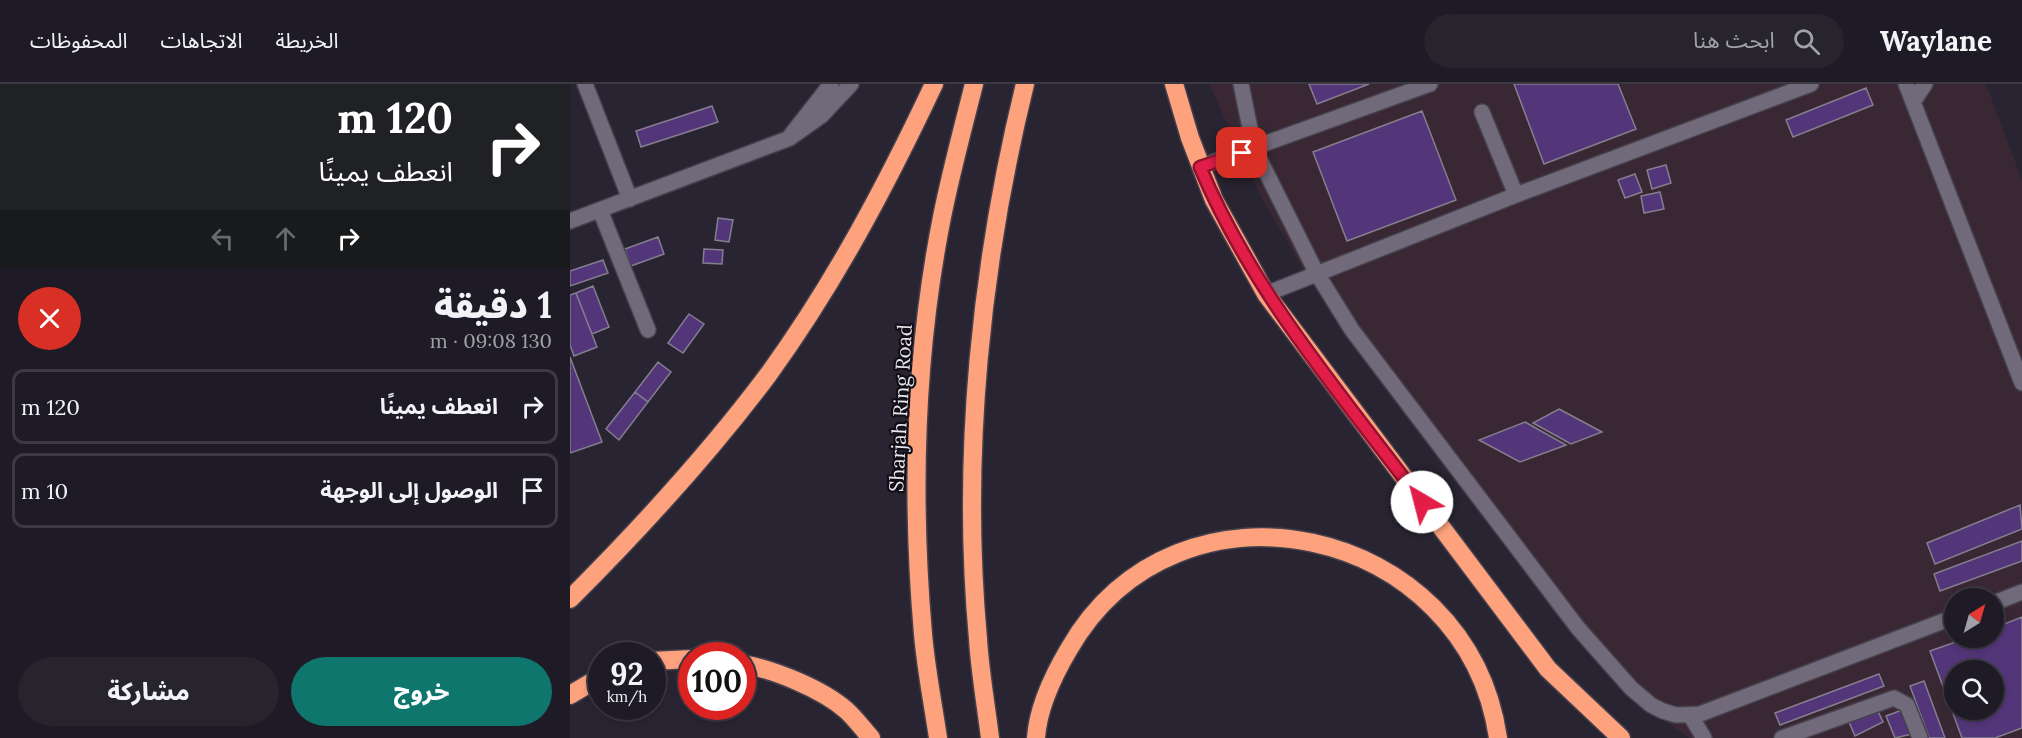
<!DOCTYPE html>
<html lang="ar">
<head>
<meta charset="utf-8">
<style>
	:root { --surface:#1f1b26; --page:#27242e; --text:#f1f3f6; --muted:#a1a1a7; --line:#3c3943; --accent:#0f766e }
	body { margin:0; font-family:Lora,"Noto Sans Arabic",serif; background:var(--page); color:var(--text); direction:rtl; height:100vh; display:flex; flex-direction:column; font-size:22px; white-space:nowrap }
	* { box-sizing:border-box; margin:0 }
	p { font-size:20px; color:var(--muted) }
	.icon { flex:none; width:33px; height:33px; fill:none; stroke:currentColor; stroke-width:2; stroke-linecap:round; stroke-linejoin:round }
	.map { position:relative; flex:1; overflow:hidden; direction:ltr }
	.drawer { display:flex; flex-direction:column; background:var(--surface); width:570px }
	.drawer>* { flex:none }
	.top-card { background:#202124; color:#fff; overflow:hidden }
	.needle { width:39px; rotate:37deg }
	.controls { position:absolute; left:1374px; top:504px; display:grid; gap:12px }
	.controls a { display:grid; place-items:center; width:60px; height:60px; border-radius:50%; background:var(--surface); box-shadow:0 3px 9px #0003,0 0 0 2px var(--line); font-size:30px }
	.speed { position:absolute; left:18px; top:558px; display:flex; gap:12px; font-size:30px; font-weight:700; text-align:center }
	.speed>* { display:grid; place-content:center; width:78px; height:78px; border-radius:50%; background:var(--surface); box-shadow:0 3px 9px #0003,0 0 0 2px var(--line); line-height:1 }
	.speed small { font-size:15px; font-weight:400 }
	.speed .limit { border:9px solid #d22; background:#fff; color:#111 }
	.pin { position:absolute; display:grid; place-items:center; width:51px; height:51px; color:#fff; margin:-26px; border-radius:12px; box-shadow:0 3px 9px #0006 }
	.me { position:absolute; width:66px; margin:-33px; rotate:323deg; stroke-linejoin:round; filter:drop-shadow(0 0 4px #0008) }
	.turn { display:flex; align-items:center; gap:21px; height:126px; padding:0 18px; font-size:27px }
	.turn .icon { width:78px; height:78px; stroke-width:2.5 }
	.turn b { display:block; font-size:42px; line-height:51px }
	.lanes { display:flex; align-items:center; height:57px; padding:0 18px; background:#0003; justify-content:center; gap:30px; direction:ltr }
	.lanes .off { opacity:.35 }
	.round { display:grid; place-items:center; flex:none; width:63px; height:63px; border-radius:32px; background:var(--page) }
	.headline { display:flex; align-items:center; justify-content:space-between; height:102px; padding:0 18px }
	h1 { font-size:36px; font-weight:800; line-height:45px }
	.button { display:flex; gap:12px; margin-top:auto; padding:12px 18px }
	.button a { flex:1; height:69px; border-radius:36px; background:var(--accent); color:#fff; font-size:24px; font-weight:800; line-height:69px; text-align:center }
	.button a+a { background:var(--page); color:var(--text) }
	ul { padding:0; list-style:none }
	li { display:flex; align-items:center; gap:18px; height:75px; margin:0 12px 9px; padding:0 6px; border:3px solid var(--line); border-radius:12px }
	li div { flex:1 }
	li b { display:block; font-size:22px }
	li em { font-style:normal }
	header { display:flex; align-items:center; gap:36px; box-sizing:border-box; height:84px; padding:0 30px; background:var(--surface); border-bottom:2px solid var(--line) }
	header strong { font-size:28px }
	nav { display:flex; gap:33px; margin-inline-start:auto; font-size:21px }
	.search { width:420px; height:54px; background:var(--page); display:flex; align-items:center; gap:15px; box-sizing:border-box; padding:0 21px; border-radius:33px; color:var(--muted); font-size:22px }
	main { display:flex; flex:1; min-height:0 }
	.map>svg:first-child { display:block }
	.commercial { fill:#392833; fill-rule:evenodd }
	.building { fill:#533679; stroke:#847e8f; stroke-width:1.5; fill-rule:evenodd }
	.lines { fill:none; stroke-linecap:round; stroke-linejoin:round }
	.minor-casing { stroke:#45414c; stroke-width:18 }
	.highway-casing { stroke:#45414c; stroke-width:21 }
	.minor { stroke:#706a7a; stroke-width:15 }
	.highway { stroke:#fea27e; stroke-width:18 }
	.route-casing { stroke:#92132f; stroke-width:15 }
	.route { stroke:#e11d48; stroke-width:10 }
	.labels { text-anchor:middle; dominant-baseline:central; stroke-width:4.5; stroke-linejoin:round; paint-order:stroke }
	.street-label { font-size:20px; fill:#e8e5ef; stroke:#110f15 }
</style>
</head>
<body>
<header>
<strong>Waylane</strong>
<div class="search"><svg class="icon" aria-label="search" viewBox="0 0 24 24"><circle cx="10" cy="10" r="6"/><path d="M15 15l6 6"/></svg>ابحث هنا</div>
<nav><a>الخريطة</a><a>الاتجاهات</a><a>المحفوظات</a></nav>
</header>
<main>
<div class="map">
<svg width="1452" height="654" viewBox="0 0 1452 654">
	<rect width="100%" height="100%" fill="#292432"/>
	<path class="commercial" d="M639,0H1416L1452,96V654H1119L1051,605L975,515L738,194L689,109ZM1384,514H1424V554H1384ZM1384,586H1424V626H1384Z"/>
	<path class="building" d="M739,0H799L747,20Z
		M944,0H1048L1066,45L974,80Z
		M1296,4L1303,21L1223,53L1216,36Z
		M142,22L148,38L71,63L66,47Z
		M852,27L886,116L777,157L743,68Z
		M1096,81L1101,99L1082,105L1077,86Z
		M1065,90L1072,108L1055,114L1048,96Z
		M1090,108L1094,125L1074,129L1071,112Z
		M148,134L163,136L159,158L145,156Z
		M88,153L94,170L61,182L55,165Z
		M134,165L153,166L152,180L133,179Z
		M33,176L38,189L0,202V187Z
		M23,202L39,243L22,250L6,209Z
		M6,209L27,263L4,272L0,261V211Z
		M119,230L134,240L113,269L98,259Z
		M0,273L32,358L0,369Z
		M88,278L101,288L78,318L65,308Z
		M65,308L78,318L49,356L36,345Z
		M989,325L1032,348L1001,360L963,339Z
		M955,338L996,361L950,378L909,356Z
		M1450,421L1452,445L1365,480L1357,459Z
		M1452,457V477L1370,507L1364,490Z
		M1452,533V644L1425,654H1392L1360,567L1397,554H1424V544ZM1384,586H1424V626H1384Z
		M1309,590L1314,602L1210,641L1205,629Z
		M1354,597L1375,654H1359L1340,602Z
		M1307,625L1313,638L1285,652L1279,638Z
		M1332,626L1342,650L1325,654L1316,632Z"/>
	<g class="lines">
		<defs>
			<path id="minor" d="M15,0L60,115
				M671,0L684,64L746,188L782,246L1008,544L1061,604L1081,621L1093,627L1106,631L1130,630L1384,533
				M1336,0L1452,299
				M1343,18L1355,0
				M912,28L946,111
				M221,51L261,0
				M630,83L860,0
				M30,126L78,246
				M0,137L220,54L251,32L281,0
				M696,210L946,111L1241,0
				M1424,519L1452,508
				M1120,631L1134,654
				M1212,654L1324,614L1337,621L1350,654"/>
			<path id="highway" d="M604,0L620,54L644,116L696,210L978,585L1051,654
				M0,515C71,444 138,371 198,291C264,200 316,102 364,0
				M82,577L122,575
				M172,580C203,585 252,605 276,626C285,634 293,645 301,654
				M0,611L32,592
				M368,654C363,620 356,585 353,550C341,412 345,269 372,133C381,88 393,44 404,0
				M420,654C416,621 410,588 408,555C391,371 411,179 455,0
				M466,654C468,623 483,592 499,565C608,376 897,441 928,654"/>
		</defs>
		<use href="#minor" class="minor-casing"/>
		<use href="#highway" class="highway-casing"/>
		<use href="#minor" class="minor"/>
		<use href="#highway" class="highway"/>
	</g>
	<g class="lines">
		<defs>
			<path id="route" d="M672,69L630,83C683,209 771,310 852,418"/>
		</defs>
		<use href="#route" class="route-casing"/>
		<use href="#route" class="route"/>
	</g>
	<g class="labels">
		<g class="street-label">
			<text transform="translate(330 324) rotate(-87)">Sharjah Ring Road</text>
		</g>
	</g>
</svg>
<div class="controls">
<a><svg class="needle" viewBox="-14 -14 28 28"><path d="M0-13l5 13h-10z" fill="#e53935"/><path d="M0 13l5-13h-10z" fill="#a1a1a7"/></svg></a>
<a><svg class="icon" aria-label="search" viewBox="0 0 24 24"><circle cx="10" cy="10" r="6"/><path d="M15 15l6 6"/></svg></a>
</div>
<div class="speed"><div>92<small>km/h</small></div><div class="limit">100</div></div>
<div class="pin" style="left:672px;top:69px;background:#d93025"><svg class="icon" aria-label="arrive" viewBox="0 0 24 24"><path d="M6 21V4h12l-3 4 3 4H6"/></svg></div>
<svg class="me" style="left:852px;top:418px" viewBox="-20 -20 40 40"><circle r="19" fill="#fff"/><path d="M0-13L10 11 0 6-10 11z" fill="#e11d48"/></svg>
</div>
<section class="drawer">
<div class="top-card">
<div class="turn"><svg class="icon" aria-label="right" viewBox="0 0 24 24"><path d="M7 20v-9h11M14 6l5 5-5 5"/></svg><div><b>120 m</b>انعطف يمينًا</div></div>
<div class="lanes"><svg class="icon off" aria-label="left" viewBox="0 0 24 24"><path d="M17 20v-9H6M10 6l-5 5 5 5"/></svg><svg class="icon off" aria-label="ahead" viewBox="0 0 24 24"><path d="M12 20V5M6 11l6-6 6 6"/></svg><svg class="icon" aria-label="right" viewBox="0 0 24 24"><path d="M7 20v-9h11M14 6l5 5-5 5"/></svg></div>
</div>
<div class="headline"><div><h1>1 دقيقة</h1><p>130 m · 09:08</p></div><a class="round" style="background:#d93025;color:#fff"><svg class="icon" aria-label="close" viewBox="0 0 24 24"><path d="M6 6l12 12M18 6L6 18"/></svg></a></div>
<ul>
<li><svg class="icon" aria-label="right" viewBox="0 0 24 24"><path d="M7 20v-9h11M14 6l5 5-5 5"/></svg><div><b>انعطف يمينًا</b></div><em>120 m</em></li>
<li><svg class="icon" aria-label="arrive" viewBox="0 0 24 24"><path d="M6 21V4h12l-3 4 3 4H6"/></svg><div><b>الوصول إلى الوجهة</b></div><em>10 m</em></li>
</ul>
<div class="button"><a>خروج</a><a>مشاركة</a></div>
</section>
</main>
</body>
</html>
